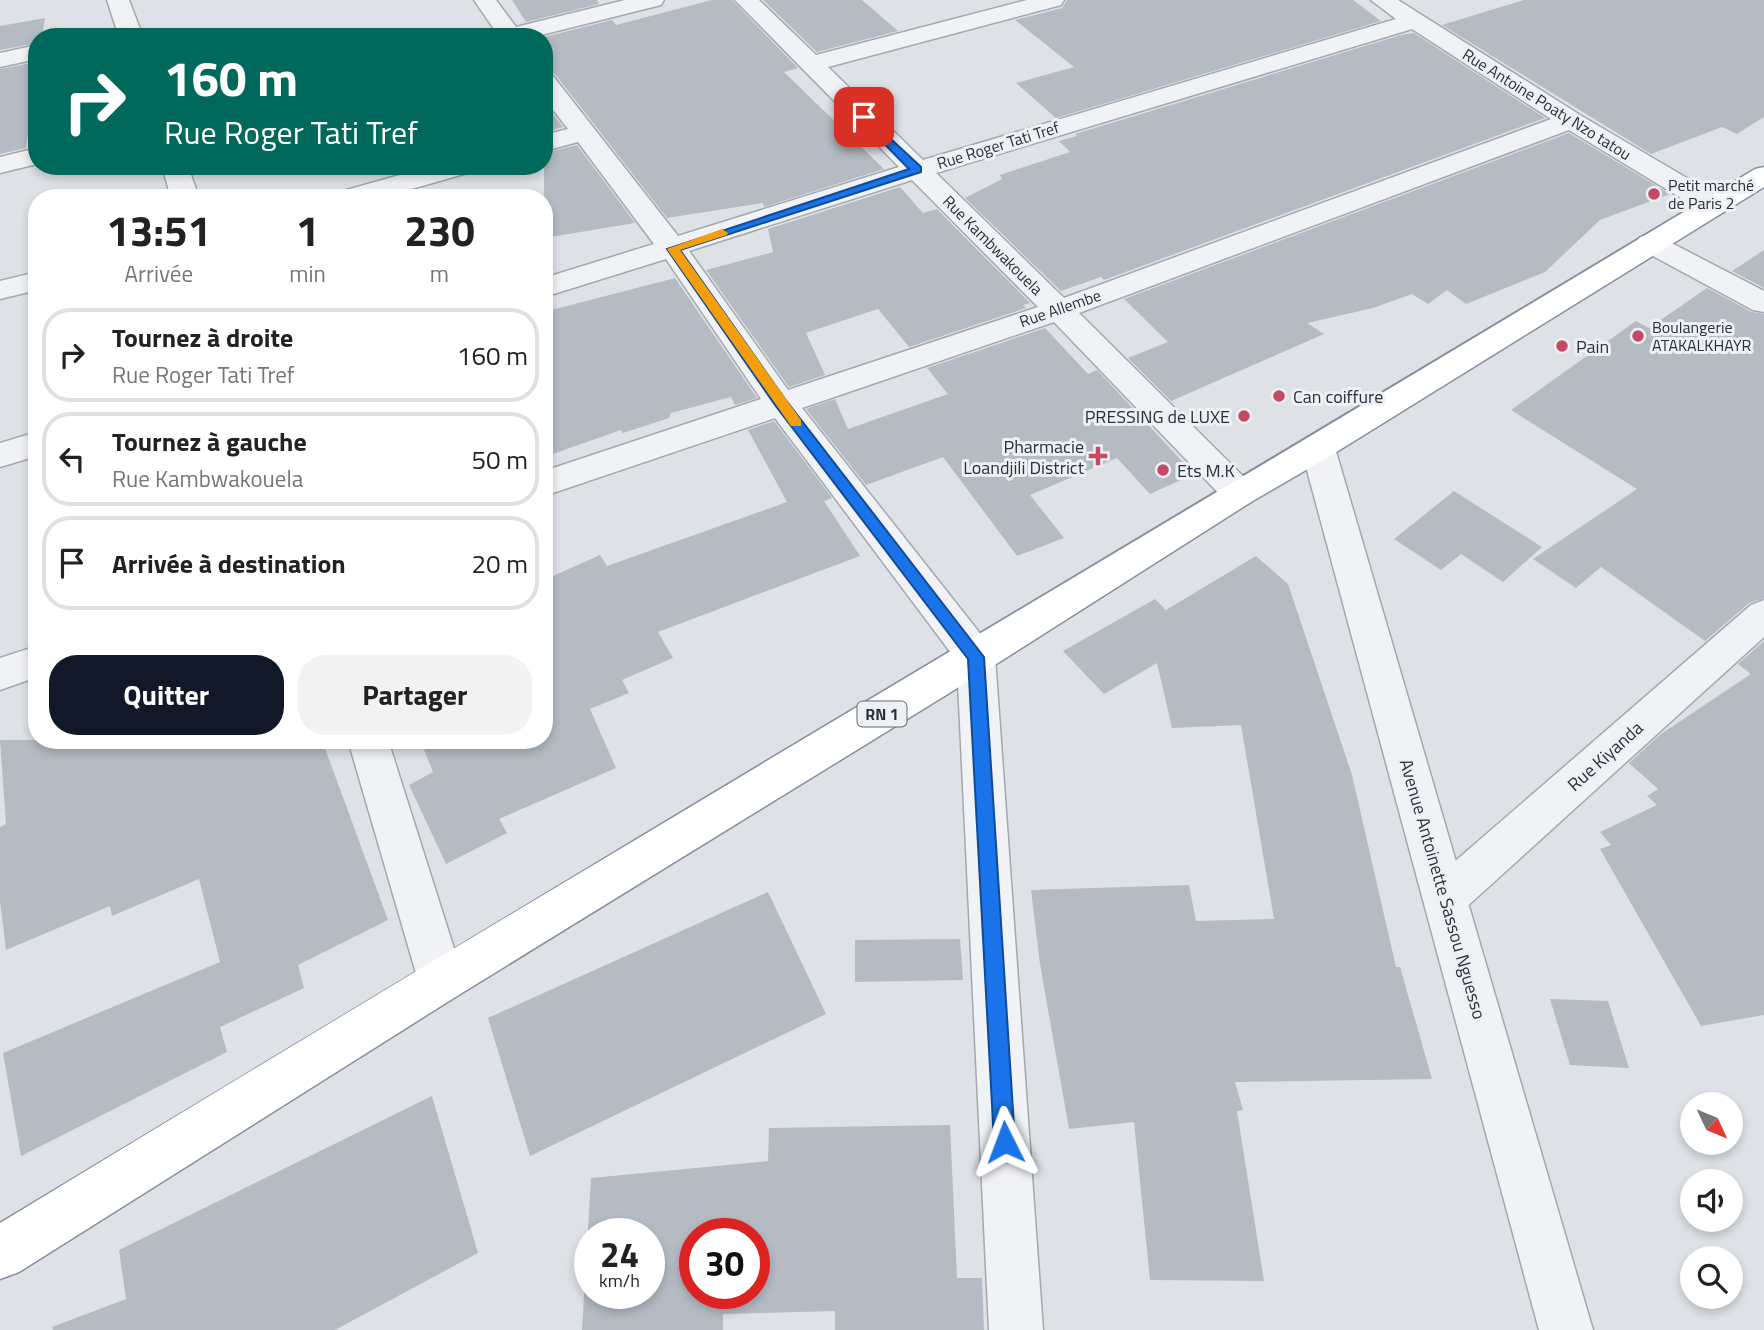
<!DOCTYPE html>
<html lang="fr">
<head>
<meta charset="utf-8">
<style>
	:root { --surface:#fff; --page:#f2f2f2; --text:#222; --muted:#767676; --line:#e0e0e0; --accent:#111827 }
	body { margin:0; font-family:"Titillium Web",sans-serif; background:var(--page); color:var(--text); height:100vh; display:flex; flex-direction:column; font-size:26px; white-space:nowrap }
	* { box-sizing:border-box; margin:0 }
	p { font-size:23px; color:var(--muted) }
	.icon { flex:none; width:38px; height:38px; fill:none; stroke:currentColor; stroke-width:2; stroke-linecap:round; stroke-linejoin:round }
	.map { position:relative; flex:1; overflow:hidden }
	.side { position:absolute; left:28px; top:189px; width:525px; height:560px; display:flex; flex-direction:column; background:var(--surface); border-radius:28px; box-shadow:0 4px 10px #0003 }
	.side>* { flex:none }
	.guide { position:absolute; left:28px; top:28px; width:525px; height:147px; border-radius:28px; box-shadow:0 4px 10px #0003; background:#00695c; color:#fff; overflow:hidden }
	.needle { width:46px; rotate:134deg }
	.buttons { position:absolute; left:1680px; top:1092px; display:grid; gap:14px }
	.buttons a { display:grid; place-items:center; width:63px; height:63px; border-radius:50%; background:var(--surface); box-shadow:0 4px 10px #0003; font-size:35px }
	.speed { position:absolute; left:574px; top:1218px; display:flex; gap:14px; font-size:35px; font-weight:700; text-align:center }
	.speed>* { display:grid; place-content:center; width:91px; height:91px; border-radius:50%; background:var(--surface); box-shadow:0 4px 10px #0003; line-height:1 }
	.speed small { font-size:18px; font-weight:400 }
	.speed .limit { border:10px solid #d22; background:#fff; color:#111 }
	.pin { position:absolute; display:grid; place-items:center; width:60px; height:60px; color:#fff; margin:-30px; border-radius:14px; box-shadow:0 4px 10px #0006 }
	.me { position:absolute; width:77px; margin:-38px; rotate:357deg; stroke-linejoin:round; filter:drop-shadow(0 0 5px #0008) }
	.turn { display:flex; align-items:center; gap:24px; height:147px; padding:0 21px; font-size:32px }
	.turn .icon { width:91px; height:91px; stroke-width:2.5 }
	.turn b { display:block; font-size:49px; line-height:60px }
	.eta { display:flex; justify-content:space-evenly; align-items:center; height:119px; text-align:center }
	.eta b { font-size:42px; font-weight:700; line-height:49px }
	.cta { display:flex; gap:14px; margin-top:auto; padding:14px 21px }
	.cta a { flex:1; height:80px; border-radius:28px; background:var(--accent); color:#fff; font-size:28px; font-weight:700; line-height:80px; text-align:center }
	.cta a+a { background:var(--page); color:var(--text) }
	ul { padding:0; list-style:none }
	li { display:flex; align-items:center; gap:21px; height:94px; margin:0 14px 10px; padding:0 7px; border:4px solid var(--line); border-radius:28px }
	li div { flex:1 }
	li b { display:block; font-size:26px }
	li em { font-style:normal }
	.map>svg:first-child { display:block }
	.building { fill:#b5bbc3; fill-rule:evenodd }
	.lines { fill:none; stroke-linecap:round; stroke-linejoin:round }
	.minor-casing { stroke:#a4a9b0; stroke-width:3 }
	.tertiary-casing { stroke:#a4a9b0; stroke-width:3 }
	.trunk-casing { stroke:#86909c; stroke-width:3 }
	.minor { fill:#f0f2f5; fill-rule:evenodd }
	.tertiary { fill:#f0f2f5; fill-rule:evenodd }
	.trunk { fill:#fff; fill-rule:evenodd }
	.route { fill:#1a73e8; stroke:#114b97; stroke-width:2 }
	.slow { fill:#f59e0b }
	.poi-dot { fill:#c54964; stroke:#edf1f4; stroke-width:2.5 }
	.labels { text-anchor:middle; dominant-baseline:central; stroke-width:6; stroke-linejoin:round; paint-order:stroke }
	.far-street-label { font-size:16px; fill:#28313c; stroke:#edf1f4 }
	.far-poi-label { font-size:16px; fill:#28313c; stroke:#edf1f4; text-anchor:start }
	.shield { fill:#edf1f4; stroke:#636b73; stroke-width:2 }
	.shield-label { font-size:16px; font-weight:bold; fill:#28313c }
	.poi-label { font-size:18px; fill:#28313c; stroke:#edf1f4; text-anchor:start }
	.street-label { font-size:18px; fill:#28313c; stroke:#edf1f4 }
</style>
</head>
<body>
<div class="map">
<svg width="1764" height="1330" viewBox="0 0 1764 1330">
	<rect width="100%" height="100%" fill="#dee2e7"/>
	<path class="building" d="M512,0H597L599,4L526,22Z
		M712,0H732L798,68L784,72L884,169L764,207L763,203L667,218L555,74L544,72V37L612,20L616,25Z
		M763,0H862L898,31L817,52Z
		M1067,0H1353L1381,21L1056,118L1016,83L1074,67L1015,20L1062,8Z
		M1524,0H1764V117L1737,134L1722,127L1651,154L1442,25Z
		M45,18L42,37H37V43L0,50V26Z
		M1414,33L1545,118L1104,280L1101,277L1061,291L965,198L1002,179L1000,175L1070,152L1059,141L1077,136L1075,134L1401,35Z
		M37,62L26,148L0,154V69Z
		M544,103L563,127L544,132Z
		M1569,133L1670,194L1600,220L1545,272L1466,304L1447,290L1428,304L1412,294L1373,308L1307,323L1324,334L1171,401L1128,358L1168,342L1124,299Z
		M577,145L635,223L544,238V153Z
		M900,187L923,213L937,209L1030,303L1023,305L1026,308L909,347L878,309L806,333L825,375L789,387L706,270L773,252L768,229Z
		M1764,250V288L1732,271Z
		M675,278L757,398L735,405L731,397L671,413L669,418L623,433L621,430L544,457V312Z
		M1707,288L1752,312L1764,314V598L1749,603L1705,641L1601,567L1576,588L1533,559L1637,489L1511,410L1636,321L1649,328Z
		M1045,328L1088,374L1097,370L1194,474L1150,494L1117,458L1030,495L1064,538L1017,556L943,457L866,485L806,409L835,399L848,429L948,394L927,368Z
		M774,421L832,498L824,501L860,556L658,632L673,658L622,680L629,693L590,709L616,768L499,819L507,833L446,864L409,785L433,772L420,740H544V580L600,555L607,566L787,502L748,430Z
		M1454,491L1542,547L1503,582L1461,554L1441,570L1394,539Z
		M1256,556L1288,584L1352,775L1396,967H1400L1432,1079L1235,1082L1243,1110L1237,1111L1264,1281L1150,1280L1134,1122L1069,1129L1040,964L1031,890L1189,885L1196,921L1274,919L1241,725L1172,728L1157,663L1104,694L1063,651L1155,599L1166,610Z
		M1764,641V1015L1701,1026L1600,849L1611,845L1600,832L1657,805L1647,796L1658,789L1629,763L1661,734L1751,674L1738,664Z
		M0,740H322L388,920L298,965L304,988L220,1027L227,1052L21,1156L3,1053L220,962L199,879L112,916L110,906L6,950L0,901V827L6,824Z
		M768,892L826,1014L530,1156L488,1018Z
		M960,939L963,980L855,982V940Z
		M1550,999L1608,1001L1629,1068L1570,1065Z
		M432,1096L478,1253L335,1330H53L52,1327L126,1299L119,1250Z
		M950,1125L957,1278H982L984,1330H835V1311L723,1314V1330H582L591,1178L768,1161L769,1128ZM590,1234H649V1293H590ZM695,1234H754V1293H695Z"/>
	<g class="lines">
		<defs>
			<path id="minor" d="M107,0H129L143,37H119Z
				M474,0H496L516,27L625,0H664L661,5L533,37H492L496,32Z
				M735,0H759L816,55L1027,0H1064L1061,5L828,67L923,160L1396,19L1371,0H1398L1580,115L1724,200L1728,206L1724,212L1714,214L1704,212L1569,130L1079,313L1251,484L1256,493L1251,502L1239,505L1227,502L1054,322L802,408L990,646L995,657L1043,1330H989L957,661L775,418L544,496V471L761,399L666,259L544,297V278L654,244L578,142L544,151V135L568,129L544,98V74L553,76L678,236L899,167ZM1412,29L1551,119L1064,298L936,173ZM912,180L1038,307L788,390L689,251Z
				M37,45V59L0,67V53Z
				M37,148V164L0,173V157Z
				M162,166H188L199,198H171Z
				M432,166H475L471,172L380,198H335L339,192Z
				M1650,234L1660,237L1764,291V312L1753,310L1640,249L1636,243L1640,237Z
				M37,272V290L0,299V281Z
				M37,432V456L0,467V443Z
				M1764,600V637L1462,911L1446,917L1430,911L1424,897L1430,883L1751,605Z
				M37,646V677L0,690V658Z
				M348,740H388L464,980L457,996L441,1002L425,996L418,980Z"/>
			<path id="tertiary" d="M1318,436L1330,440L1335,448L1593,1330H1539L1301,448L1306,440Z"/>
			<path id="trunk" d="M1764,167V187L1330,456L1251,502L990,668L457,996L19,1272L0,1279V1223C583,868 1170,522 1755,169Z"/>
		</defs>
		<use href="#minor" class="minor-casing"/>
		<use href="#tertiary" class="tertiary-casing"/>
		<use href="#trunk" class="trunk-casing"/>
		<use href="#minor" class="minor"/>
		<use href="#tertiary" class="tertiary"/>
		<use href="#trunk" class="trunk"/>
	</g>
	<path class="route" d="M864,114L921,167V172L680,250L785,399L984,657L1015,1142L1012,1149L1005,1152L997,1149L994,1142L968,659L775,405L667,249L909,169L860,119V115Z"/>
	<path class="slow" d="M722,229L728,233L727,235L680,250L801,420V426H791L667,249Z"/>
	<g class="poi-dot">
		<circle cx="1654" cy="194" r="7"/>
		<circle cx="1638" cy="336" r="7"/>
		<circle cx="1562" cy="346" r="7"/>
		<circle cx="1279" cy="396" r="7"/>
		<circle cx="1244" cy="416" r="7"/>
		<path d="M1094.5 445.5h7v7h7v7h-7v7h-7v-7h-7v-7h7z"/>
		<circle cx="1163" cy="470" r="7"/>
	</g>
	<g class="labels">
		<g class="far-street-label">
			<text transform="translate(1547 104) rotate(32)">Rue Antoine Poaty Nzo tatou</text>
			<text transform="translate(998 145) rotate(-17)">Rue Roger Tati Tref</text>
			<text transform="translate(993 245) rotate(45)">Rue Kambwakouela</text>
			<text transform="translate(1060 308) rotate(-19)">Rue Allembe</text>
		</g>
		<g class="far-poi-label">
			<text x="1668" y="185">Petit marché<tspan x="1668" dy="18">de Paris 2</tspan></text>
			<text x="1652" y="327">Boulangerie<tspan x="1652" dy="18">ATAKALKHAYR</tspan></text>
		</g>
		<rect class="shield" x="857.5" y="701.5" width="49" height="25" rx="5"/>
		<g class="shield-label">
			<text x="882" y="714">RN 1</text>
		</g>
		<g class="poi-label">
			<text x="1576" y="346">Pain</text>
			<text x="1293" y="396">Can coiffure</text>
			<text x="1230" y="416" text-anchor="end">PRESSING de LUXE</text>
			<text x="1084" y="446" text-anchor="end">Pharmacie<tspan x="1084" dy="21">Loandjili District</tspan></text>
			<text x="1177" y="470">Ets M.K</text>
		</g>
		<g class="street-label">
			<text transform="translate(1605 756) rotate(-42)">Rue Kiyanda</text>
			<text transform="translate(1443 889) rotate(74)">Avenue Antoinette Sassou Nguesso</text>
		</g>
	</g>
</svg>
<div class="buttons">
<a><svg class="needle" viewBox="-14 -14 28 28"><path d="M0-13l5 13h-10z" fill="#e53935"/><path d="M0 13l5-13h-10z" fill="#767676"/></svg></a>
<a><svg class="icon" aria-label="sound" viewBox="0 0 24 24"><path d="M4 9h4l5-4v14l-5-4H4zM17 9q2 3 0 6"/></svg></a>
<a><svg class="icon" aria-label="search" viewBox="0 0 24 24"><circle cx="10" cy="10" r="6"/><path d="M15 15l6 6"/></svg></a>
</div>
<div class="speed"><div>24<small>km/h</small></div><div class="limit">30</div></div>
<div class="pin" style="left:864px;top:117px;background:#d93025"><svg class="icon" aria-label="arrive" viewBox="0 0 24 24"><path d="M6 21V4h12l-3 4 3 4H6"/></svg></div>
<svg class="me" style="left:1005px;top:1142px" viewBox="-20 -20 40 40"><path d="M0-17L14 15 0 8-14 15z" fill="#1a73e8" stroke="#fff" stroke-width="4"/></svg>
<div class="guide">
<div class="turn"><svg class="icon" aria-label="right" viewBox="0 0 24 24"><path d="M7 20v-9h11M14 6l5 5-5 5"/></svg><div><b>160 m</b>Rue Roger Tati Tref</div></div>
</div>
<section class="side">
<div class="eta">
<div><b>13:51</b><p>Arrivée</p></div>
<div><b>1</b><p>min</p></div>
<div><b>230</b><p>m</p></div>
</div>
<ul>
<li><svg class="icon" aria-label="right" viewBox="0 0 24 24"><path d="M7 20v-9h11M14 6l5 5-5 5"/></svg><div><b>Tournez à droite</b><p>Rue Roger Tati Tref</p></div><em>160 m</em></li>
<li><svg class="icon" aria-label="left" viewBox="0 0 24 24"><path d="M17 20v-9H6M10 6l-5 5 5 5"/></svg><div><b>Tournez à gauche</b><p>Rue Kambwakouela</p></div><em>50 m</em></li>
<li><svg class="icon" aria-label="arrive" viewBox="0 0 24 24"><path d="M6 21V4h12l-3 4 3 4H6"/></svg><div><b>Arrivée à destination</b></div><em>20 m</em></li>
</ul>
<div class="cta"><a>Quitter</a><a>Partager</a></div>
</section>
</div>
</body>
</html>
